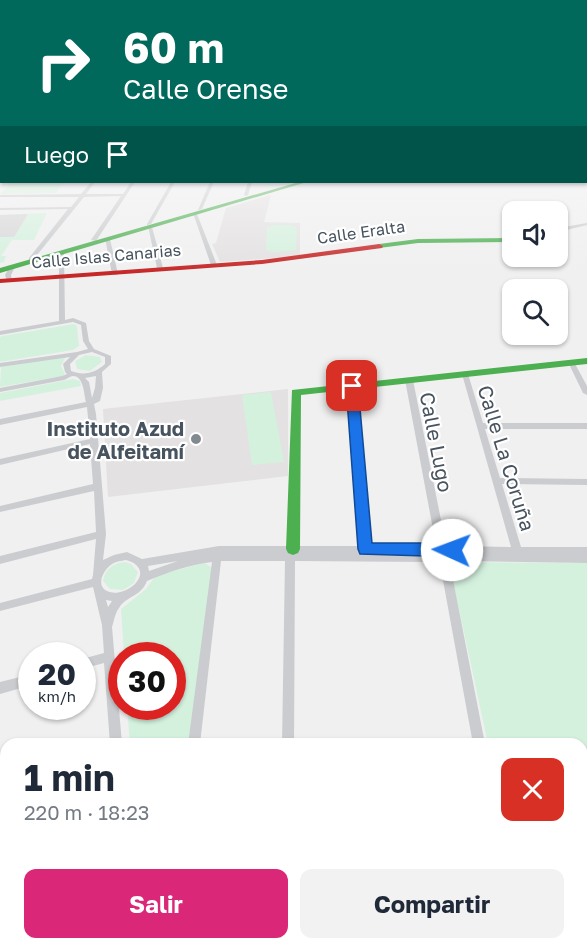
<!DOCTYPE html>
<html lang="es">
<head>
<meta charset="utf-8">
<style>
	:root { --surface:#fff; --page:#f2f2f3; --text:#1f2937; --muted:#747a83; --accent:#db2777 }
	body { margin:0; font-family:"Golos Text",sans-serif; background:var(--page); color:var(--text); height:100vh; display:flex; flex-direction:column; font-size:22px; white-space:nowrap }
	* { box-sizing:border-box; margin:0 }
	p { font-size:20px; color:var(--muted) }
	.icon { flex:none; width:33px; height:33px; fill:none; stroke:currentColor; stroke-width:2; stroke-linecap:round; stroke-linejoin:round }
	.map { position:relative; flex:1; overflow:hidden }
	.sheet { position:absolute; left:0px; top:738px; width:588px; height:212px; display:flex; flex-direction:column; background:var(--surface); border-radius:18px 18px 0 0; box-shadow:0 2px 4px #0004 }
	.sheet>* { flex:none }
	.guide { position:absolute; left:0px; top:0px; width:588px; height:183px; box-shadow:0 2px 4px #0004; background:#00695c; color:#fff; overflow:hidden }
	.buttons { position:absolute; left:502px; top:201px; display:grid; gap:12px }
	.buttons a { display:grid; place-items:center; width:66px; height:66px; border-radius:12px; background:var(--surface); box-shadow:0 2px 4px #0004; font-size:30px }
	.speed { position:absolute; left:18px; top:642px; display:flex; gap:12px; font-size:30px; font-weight:700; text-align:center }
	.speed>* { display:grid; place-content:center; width:78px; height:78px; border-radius:50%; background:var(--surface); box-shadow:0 2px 4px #0004; line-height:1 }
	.speed small { font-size:15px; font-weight:400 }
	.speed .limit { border:9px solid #d22; background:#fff; color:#111 }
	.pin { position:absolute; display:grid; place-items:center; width:51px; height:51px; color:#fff; margin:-26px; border-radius:12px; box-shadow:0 3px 9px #0006 }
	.me { position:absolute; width:66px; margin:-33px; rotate:272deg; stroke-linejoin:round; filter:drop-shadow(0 0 4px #0008) }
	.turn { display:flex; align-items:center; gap:21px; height:126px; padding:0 24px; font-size:27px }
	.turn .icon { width:78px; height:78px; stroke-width:2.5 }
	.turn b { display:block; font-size:42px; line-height:51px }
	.then { display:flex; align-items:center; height:57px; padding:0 24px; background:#0003; gap:12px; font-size:22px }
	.round { display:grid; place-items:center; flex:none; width:63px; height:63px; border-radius:12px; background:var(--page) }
	.summary { display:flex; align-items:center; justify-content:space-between; height:102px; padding:0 24px }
	h1 { font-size:36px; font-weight:700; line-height:45px }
	.action { display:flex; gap:12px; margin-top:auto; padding:12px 24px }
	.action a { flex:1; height:69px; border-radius:12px; background:var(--accent); color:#fff; font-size:24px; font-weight:700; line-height:69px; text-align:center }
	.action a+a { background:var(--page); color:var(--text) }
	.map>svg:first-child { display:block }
	.education { fill:#e3e1e2 }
	.green { fill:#d4f1de }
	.building { fill:#d7d7d9 }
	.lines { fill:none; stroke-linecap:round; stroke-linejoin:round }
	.street { fill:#cacccf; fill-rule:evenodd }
	.fast { fill:#4caf50; fill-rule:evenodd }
	.jam { fill:#c62828; fill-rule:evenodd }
	.route { fill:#1a73e8; stroke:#114b97; stroke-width:1.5 }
	.poi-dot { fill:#828a91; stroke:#fff; stroke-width:2 }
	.labels { text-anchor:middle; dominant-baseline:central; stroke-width:4.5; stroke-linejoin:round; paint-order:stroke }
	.far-street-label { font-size:16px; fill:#47535e; stroke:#fff }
	.poi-label { font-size:20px; font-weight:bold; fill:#47535e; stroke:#fff; text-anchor:end }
	.street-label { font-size:20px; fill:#47535e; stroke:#fff }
</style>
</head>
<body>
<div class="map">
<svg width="587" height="949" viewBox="0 0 587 949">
	<rect width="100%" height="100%" fill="#f1f0f0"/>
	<path class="education" d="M271,195L264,222L300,223V256L220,262L212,244L216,243L226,208Z
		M288,389V476L108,497L103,409Z"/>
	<path class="green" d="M11,182H63L56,193L0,194Z
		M47,213L34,240H12L1,256H6L4,262L0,263V215Z
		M273,225H291L297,228L296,250L273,252L266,250L267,228Z
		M74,324L77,326L79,346L73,350L0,362V337L2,336Z
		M86,355L100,357L102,362L90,371L77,369L75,361Z
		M66,356L61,366L65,374L63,376L0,387L1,367Z
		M73,379L80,381L81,386L0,401V393Z
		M271,392L284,462L252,465L242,395Z
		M125,562L131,564L138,572L134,583L123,590L110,589L103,581C105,568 114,563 125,562Z
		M460,562L587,563V878H582V744H488L451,572L453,564Z
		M205,563L212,568L188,744H130L127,707L172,706V656L124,655L121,609L146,589L156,575Z
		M6,939V944H119V949H0V941Z
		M144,944H280V949H144Z"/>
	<path class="building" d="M28,214L14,237H0V215Z"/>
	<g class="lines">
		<path class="street" d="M0,175H2V177H0Z
			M91,182H95L86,194H123L131,182H135L96,241L91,240L121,196L84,197L33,260H29V258L68,209L0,210V208L71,207L79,197H0V195L81,194Z
			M171,182H175L151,224L147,225V224Z
			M210,182H214L202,209L198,210Z
			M248,182H252L248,195L246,196L244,195Z
			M193,213L197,214L217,265L216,266L211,265Z
			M587,223V225L558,232V228Z
			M148,226L152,227L163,268L162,269L157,268Z
			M105,238L110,239L118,274L117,275L112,274Z
			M59,252L64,253L65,320L73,318L86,323L89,341L94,349L111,356V364L102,372L103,388L100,401L94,404L96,414L106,534L103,560L114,555L127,552L142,559L219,546H360L348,386L349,384H355L356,386L369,546L436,545L405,380L409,378L413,380L446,545L444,548H439L437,551C422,555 405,554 390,554H427L440,558L441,561L445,559L448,560L449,558L459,554L446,551L444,548L446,545L449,544L459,546L511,547L462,374L463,372H467L468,374L483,423H587V429H485L500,478L587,479V485L502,484L521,547H587V555H562H587V563L462,561L452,565L450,564L485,744H473L440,564L437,565L427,562L295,561L294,744H282L285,561H221L200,744H188L212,562C189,565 168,572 147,581C140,598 127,595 119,608C115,613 114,621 112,627L122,744H110L104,663L82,669V659L104,653L102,625L93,587L0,611V603L92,579L93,575L96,539L0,564V556L96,532L94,491L0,512V506L93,484L90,444L0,465V459L90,439L87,407L0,425V419L86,402C84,395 84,376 73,376C70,376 67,379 64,380L0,392V388L62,376L67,374L65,372L63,364L70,357L0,367V363L77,352L88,349L83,341L81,325L73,322L0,335V331L59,321ZM92,352L105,357V364C95,373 84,376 71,371L70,364L79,355ZM96,376L95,388L92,398L89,382L85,378ZM126,560C129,561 133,562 135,564C152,577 123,599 107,591C95,585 104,569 112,564C117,561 121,561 126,560ZM178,561L149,571L148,566ZM106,600L112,601L108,607Z
			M12,265L15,267L11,275L12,280L7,281L5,275L10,266Z
			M571,360L574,362L587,386V395L583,393L568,362Z
			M32,674V685L0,694V682Z
			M6,798V810L0,812V800Z
			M582,883H587V897H582Z
			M6,919V933L0,935V921Z
			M121,944H135L136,949H122Z
			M279,944H293V949H279Z
			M395,944H409V949H395Z
			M513,944H527L528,949H514Z"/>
		<path class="fast" d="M299,182H307L0,273V268Z
			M513,238V242L418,243L379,248L375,246L379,244L418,239Z
			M587,358V364L301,395L300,549L298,553L293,555L288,553L286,549L292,390Z"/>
		<path class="jam" d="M379,244L383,246L382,248L262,264L0,283V279L262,260Z"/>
	</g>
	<linearGradient id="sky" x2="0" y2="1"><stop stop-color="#8ec6eb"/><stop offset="0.51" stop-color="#f9f8f8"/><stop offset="1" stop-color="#f9f8f8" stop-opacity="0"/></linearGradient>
	<rect width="587" height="273" fill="url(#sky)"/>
	<path class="route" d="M352,382L358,386L372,543H426L441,539L458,546L460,550L458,555L452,557L440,552L426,556L360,554L358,549L346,386Z"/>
	<circle class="poi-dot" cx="196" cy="439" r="6"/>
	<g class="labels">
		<g class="far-street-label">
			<text transform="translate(361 232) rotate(-8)">Calle Eralta</text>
			<text transform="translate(106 256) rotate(-5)">Calle Islas Canarias</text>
		</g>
		<g class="poi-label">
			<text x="184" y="428">Instituto Azud<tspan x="184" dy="23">de Alfeitamí</tspan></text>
		</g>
		<g class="street-label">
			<text transform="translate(437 442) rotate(79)">Calle Lugo</text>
			<text transform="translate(507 458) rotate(73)">Calle La Coruña</text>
		</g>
	</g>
</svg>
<div class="buttons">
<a><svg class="icon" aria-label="sound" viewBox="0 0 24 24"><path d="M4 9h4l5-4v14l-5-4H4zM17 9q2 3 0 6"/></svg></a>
<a><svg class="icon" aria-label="search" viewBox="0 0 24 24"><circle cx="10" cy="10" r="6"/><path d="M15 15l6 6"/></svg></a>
</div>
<div class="speed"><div>20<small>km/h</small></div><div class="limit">30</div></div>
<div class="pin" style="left:352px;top:386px;background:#d93025"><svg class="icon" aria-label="arrive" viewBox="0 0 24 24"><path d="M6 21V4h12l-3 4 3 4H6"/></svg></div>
<svg class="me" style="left:452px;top:550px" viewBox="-20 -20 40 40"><circle r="19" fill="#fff"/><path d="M0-13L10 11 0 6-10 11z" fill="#1a73e8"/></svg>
<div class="guide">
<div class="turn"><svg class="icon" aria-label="right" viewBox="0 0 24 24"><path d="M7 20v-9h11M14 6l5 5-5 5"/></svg><div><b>60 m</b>Calle Orense</div></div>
<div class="then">Luego<svg class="icon" aria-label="arrive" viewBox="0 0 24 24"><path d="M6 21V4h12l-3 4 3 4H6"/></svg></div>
</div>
<section class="sheet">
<div class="summary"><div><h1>1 min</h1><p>220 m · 18:23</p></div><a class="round" style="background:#d93025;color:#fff"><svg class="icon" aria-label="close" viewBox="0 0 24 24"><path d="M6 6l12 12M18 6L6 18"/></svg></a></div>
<div class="action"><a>Salir</a><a>Compartir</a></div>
</section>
</div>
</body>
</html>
